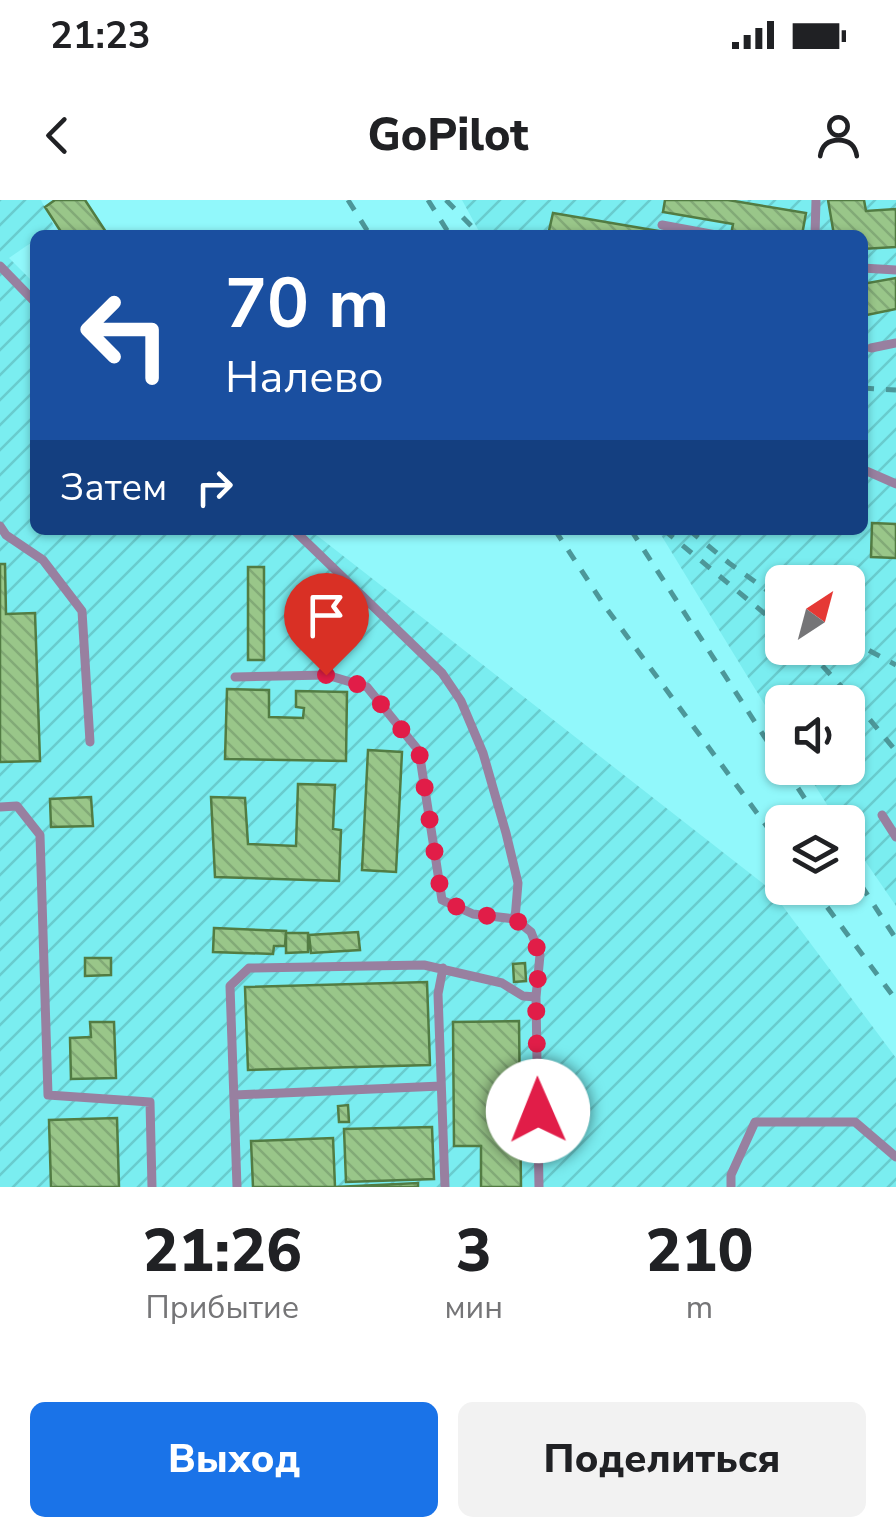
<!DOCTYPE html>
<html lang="ru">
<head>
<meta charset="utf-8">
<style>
	:root { --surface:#fff; --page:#f2f2f2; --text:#202124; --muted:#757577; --accent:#1a73e8 }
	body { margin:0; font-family:"Nunito Sans",sans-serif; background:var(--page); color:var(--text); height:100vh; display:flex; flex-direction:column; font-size:38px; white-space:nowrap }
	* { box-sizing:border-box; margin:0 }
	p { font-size:32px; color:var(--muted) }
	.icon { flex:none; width:55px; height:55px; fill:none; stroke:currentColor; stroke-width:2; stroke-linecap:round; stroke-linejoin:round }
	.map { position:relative; height:987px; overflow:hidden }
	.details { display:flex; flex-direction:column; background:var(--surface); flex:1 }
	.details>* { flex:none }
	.hud { position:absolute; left:30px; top:30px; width:838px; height:305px; border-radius:15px; box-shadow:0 2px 8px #0004; background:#1a4fa0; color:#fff; overflow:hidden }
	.needle { width:65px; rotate:36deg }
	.controls { position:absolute; left:765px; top:365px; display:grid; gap:20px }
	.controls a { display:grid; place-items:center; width:100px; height:100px; border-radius:15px; background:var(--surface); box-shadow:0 2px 8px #0004; font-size:50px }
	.pin { position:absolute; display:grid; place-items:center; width:85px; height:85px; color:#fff; margin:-102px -42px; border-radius:50% 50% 50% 0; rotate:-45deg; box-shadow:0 0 10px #0007 }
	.pin .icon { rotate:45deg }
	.me { position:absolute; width:110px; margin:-55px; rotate:359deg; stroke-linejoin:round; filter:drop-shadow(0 0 8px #0008) }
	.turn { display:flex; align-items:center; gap:35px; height:210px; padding:0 30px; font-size:45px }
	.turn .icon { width:130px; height:130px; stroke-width:2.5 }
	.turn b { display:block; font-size:70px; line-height:85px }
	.then { display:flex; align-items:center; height:95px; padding:0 30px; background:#0003; gap:20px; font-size:38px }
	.eta { display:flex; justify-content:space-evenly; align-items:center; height:170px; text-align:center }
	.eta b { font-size:60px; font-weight:800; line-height:70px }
	.button { display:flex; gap:20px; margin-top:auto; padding:20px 30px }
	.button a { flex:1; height:115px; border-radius:15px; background:var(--accent); color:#fff; font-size:40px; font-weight:800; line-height:115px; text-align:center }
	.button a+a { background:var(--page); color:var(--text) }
	.status { display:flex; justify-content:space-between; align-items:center; height:70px; padding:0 50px; background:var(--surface); direction:ltr }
	.status svg { height:28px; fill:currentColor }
	header { display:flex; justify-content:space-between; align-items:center; height:130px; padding:0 30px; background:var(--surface); font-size:45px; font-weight:800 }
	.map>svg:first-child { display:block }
	.industrial { fill:url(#industrial-furrows); fill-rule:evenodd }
	.building { fill:url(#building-back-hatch); stroke:#527c43; stroke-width:2.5 }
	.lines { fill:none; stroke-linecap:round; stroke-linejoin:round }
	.service { stroke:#9880a0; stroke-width:9 }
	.rail { stroke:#4c9799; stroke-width:5; stroke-dasharray:12 12; stroke-linecap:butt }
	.route { stroke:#e11d48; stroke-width:18; stroke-dasharray:0 32.4 }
</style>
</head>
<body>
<div class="status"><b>21:23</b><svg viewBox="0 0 49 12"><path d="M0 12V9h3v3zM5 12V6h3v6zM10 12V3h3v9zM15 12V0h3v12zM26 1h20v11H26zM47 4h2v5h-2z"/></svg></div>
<header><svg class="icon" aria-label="back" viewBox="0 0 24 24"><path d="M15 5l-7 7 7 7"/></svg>GoPilot<svg class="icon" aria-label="person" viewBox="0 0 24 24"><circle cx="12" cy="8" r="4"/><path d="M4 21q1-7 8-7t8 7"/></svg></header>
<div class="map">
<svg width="896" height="987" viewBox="0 0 896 987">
	<defs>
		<pattern id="industrial-furrows" width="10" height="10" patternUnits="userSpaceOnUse" patternTransform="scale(2.5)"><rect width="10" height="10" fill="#7aedf0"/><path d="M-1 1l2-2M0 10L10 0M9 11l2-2" fill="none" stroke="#68ccce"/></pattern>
		<pattern id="building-back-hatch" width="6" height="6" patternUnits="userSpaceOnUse" patternTransform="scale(2.5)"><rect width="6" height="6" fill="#99c689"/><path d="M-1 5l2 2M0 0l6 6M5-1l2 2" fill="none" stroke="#82aa77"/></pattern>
	</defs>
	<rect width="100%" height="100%" fill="#91f8fb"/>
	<path class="industrial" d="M0,0H41L54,26L42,35H35V40L9,58L35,84V330H310L770,689L896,858V987H0Z
		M462,0H896V706L848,636V622H838L804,568H848V502H782V533L658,330H862V35H481ZM782,382H848V448H782Z"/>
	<path class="building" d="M55,0H85L108,35H63L45,7Z
		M665,0H728L806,13L802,35H731L733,24L663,12Z
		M828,0H864L866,11L896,9V47L862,49V35H834Z
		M553,13L682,35H548Z
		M896,78V109L862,116V84Z
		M872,323L896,324V358L871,357Z
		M0,364H5L6,414L35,413L40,561L0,562Z
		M248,367H264V460H248Z
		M227,489L269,490V517L303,518L304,508L296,507V491L347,492L346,561L225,559Z
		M368,550L402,552L396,672L362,670Z
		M298,584L335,585L333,629L341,630L339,681L215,677L211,597L245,598L248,644L296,646Z
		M91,597L93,626L51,627L50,599Z
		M214,728L286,731L285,746H274L273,754L213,752Z
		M358,732L360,750L311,753L309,735Z
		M286,733H308V752L286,753Z
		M85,758H111V775L85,776Z
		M525,763L526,781L514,782L513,764Z
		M427,782L430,865L248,870L245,787Z
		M519,821L521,987H481V946H454L453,822Z
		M90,822H114L116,878L71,879L70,838L91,837Z
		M348,905L349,922H339L338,906Z
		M117,918L119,987H51L49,920Z
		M432,927L434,979L346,982L344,929Z
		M333,938L335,987L418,983V987H253L251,941Z"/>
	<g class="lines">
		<path class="service" d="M662,25L716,35
			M815,35L816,0
			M0,66L35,102
			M862,68L896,70
			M871,148L896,143
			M862,269L896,284
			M0,326L6,335L43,360L82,411L90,542
			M294,330L442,473L461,501L483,553L506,633L518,683L515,719L531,732L540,755L536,797L539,987
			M235,477L327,475L367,487L419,551L442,700L473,714L515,719
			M0,607L17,606L40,635L48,895L150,902L152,987
			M882,615L896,637
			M443,768L438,794L445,987
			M235,895L441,886
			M237,987L230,786L249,768L424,765L502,783L523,796L536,797
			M731,987V975L755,922H855L896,957"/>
		<path class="rail" d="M348,0L370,35
			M428,0L450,35
			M446,0L480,35
			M862,188L896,190
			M555,330L604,405L782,647
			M631,330L782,564
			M664,330L782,428
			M689,330L729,363L782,401
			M848,439L896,465
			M806,448L852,498L896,551
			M785,568L820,622
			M848,665L896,739
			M813,688L896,800"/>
	</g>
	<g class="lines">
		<path class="route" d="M326,475L367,487L419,551L442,700L473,714L515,719L530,732L540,755L536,797L538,911"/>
	</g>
</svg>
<div class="controls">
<a><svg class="needle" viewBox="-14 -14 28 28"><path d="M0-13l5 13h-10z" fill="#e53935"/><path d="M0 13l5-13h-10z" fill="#757577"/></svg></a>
<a><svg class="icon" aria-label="sound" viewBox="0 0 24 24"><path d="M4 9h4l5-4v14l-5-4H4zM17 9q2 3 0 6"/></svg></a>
<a><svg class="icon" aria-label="layers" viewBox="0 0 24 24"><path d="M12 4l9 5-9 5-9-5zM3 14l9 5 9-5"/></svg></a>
</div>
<div class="pin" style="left:326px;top:475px;background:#d93025"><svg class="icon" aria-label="arrive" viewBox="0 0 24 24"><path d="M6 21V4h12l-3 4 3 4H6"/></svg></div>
<svg class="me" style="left:538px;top:911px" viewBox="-20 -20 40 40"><circle r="19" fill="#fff"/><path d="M0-13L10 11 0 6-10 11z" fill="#e11d48"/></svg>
<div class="hud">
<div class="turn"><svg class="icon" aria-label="left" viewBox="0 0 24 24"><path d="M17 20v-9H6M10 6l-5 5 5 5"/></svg><div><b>70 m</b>Налево</div></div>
<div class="then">Затем<svg class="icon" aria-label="right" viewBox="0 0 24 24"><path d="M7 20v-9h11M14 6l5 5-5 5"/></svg></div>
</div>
</div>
<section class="details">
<div class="eta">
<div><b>21:26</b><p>Прибытие</p></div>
<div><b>3</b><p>мин</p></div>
<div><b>210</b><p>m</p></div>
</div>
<div class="button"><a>Выход</a><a>Поделиться</a></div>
</section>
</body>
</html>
